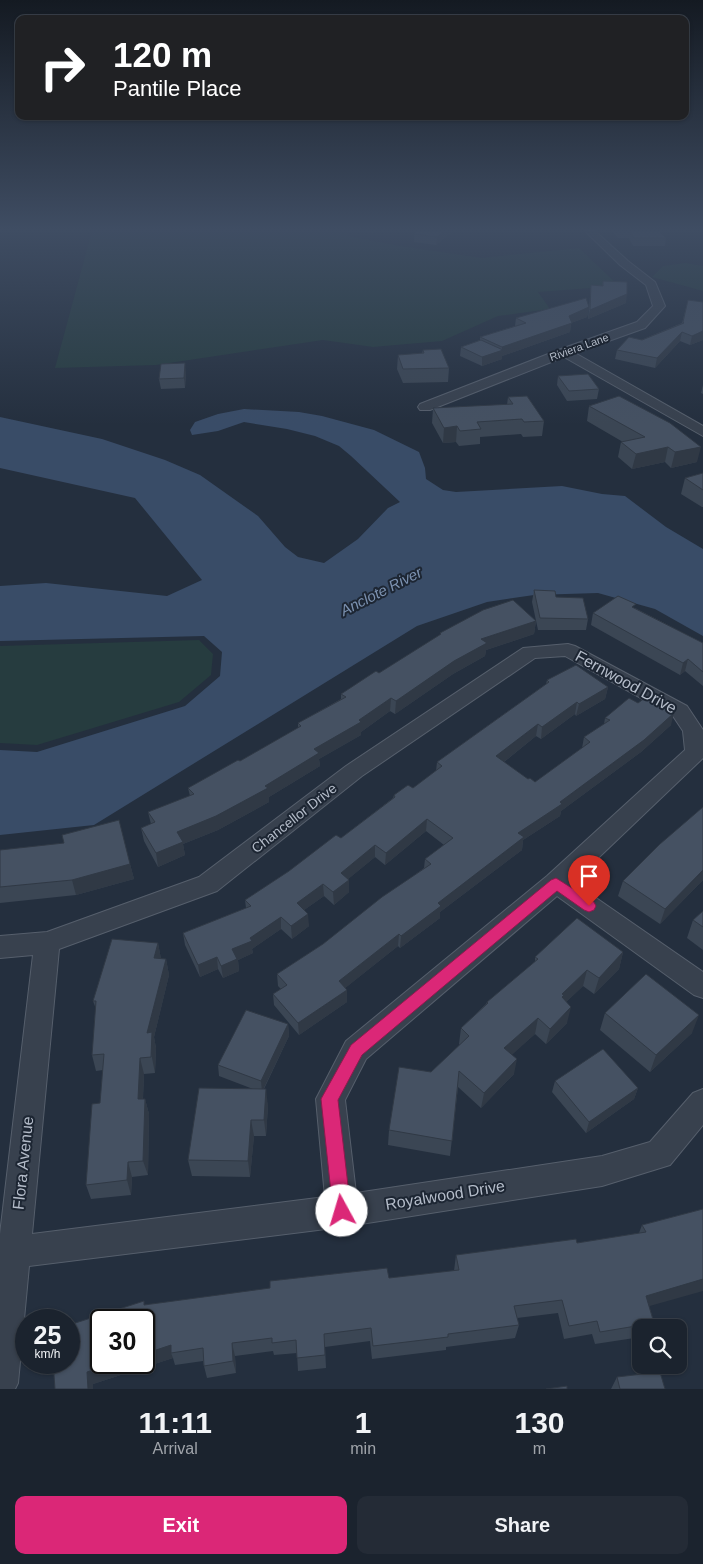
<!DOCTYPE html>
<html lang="en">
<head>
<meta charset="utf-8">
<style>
	:root { --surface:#1b232e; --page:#242b36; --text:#f1f3f6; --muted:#a0a4aa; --line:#39404a; --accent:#db2777 }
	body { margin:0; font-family:Arial,sans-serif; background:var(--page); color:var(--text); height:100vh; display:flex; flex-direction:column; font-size:19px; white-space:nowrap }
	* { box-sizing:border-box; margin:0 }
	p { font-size:16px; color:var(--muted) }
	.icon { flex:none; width:28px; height:28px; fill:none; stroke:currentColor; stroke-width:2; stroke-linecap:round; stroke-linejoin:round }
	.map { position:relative; height:1389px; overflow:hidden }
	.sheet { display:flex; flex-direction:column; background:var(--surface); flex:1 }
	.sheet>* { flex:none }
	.top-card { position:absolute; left:15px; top:15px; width:674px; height:105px; border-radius:10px; box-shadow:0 1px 4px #0004,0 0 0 1px var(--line); background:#202124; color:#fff; overflow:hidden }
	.tools { position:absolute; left:632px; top:1319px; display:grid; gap:10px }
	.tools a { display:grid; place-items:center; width:55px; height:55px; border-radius:10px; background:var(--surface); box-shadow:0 1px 4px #0004,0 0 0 1px var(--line); font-size:25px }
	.speed { position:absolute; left:15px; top:1309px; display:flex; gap:10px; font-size:25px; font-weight:700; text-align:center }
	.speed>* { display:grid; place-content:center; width:65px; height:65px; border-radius:50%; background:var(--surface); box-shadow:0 1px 4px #0004,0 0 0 1px var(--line); line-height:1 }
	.speed small { font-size:12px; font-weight:400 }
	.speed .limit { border:2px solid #111; border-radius:8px; background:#fff; color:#111 }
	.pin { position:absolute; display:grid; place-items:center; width:42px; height:42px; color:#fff; margin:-51px -21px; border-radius:50% 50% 50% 0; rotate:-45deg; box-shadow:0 0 5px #0007 }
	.pin .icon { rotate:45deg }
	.me { position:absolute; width:55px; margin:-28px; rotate:354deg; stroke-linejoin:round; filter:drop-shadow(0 0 4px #0008) }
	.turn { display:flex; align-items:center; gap:18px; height:105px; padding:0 15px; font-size:22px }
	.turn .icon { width:65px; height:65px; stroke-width:2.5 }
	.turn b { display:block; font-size:35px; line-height:42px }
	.eta { display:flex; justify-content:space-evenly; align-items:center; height:85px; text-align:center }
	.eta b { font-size:30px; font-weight:600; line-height:35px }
	.cta { display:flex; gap:10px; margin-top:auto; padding:10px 15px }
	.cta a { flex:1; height:58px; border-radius:10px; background:var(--accent); color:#fff; font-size:20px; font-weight:600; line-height:58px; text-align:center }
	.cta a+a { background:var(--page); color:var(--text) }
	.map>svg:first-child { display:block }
	.green { fill:#263c3f }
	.water { fill:#394c67 }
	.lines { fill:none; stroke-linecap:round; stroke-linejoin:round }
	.street-casing { stroke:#565f6c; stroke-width:2 }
	.street { fill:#38414e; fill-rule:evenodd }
	.wall { fill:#3b4654 }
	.shaded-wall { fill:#303945 }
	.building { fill:#455162; stroke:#303945 }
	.route { fill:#db2777; stroke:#8e194d }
	.labels { text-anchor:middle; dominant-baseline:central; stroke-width:4; stroke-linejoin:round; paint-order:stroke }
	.far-street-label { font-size:11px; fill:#b4bcc9; stroke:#1d2633 }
	.street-label { font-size:14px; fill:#b4bcc9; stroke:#1d2633 }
	.water-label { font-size:15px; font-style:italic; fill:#7c92b1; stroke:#1d2633 }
	.near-street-label { font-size:16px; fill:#b4bcc9; stroke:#1d2633 }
</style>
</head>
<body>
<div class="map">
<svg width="703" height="1389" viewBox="0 0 703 1389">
	<rect width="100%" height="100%" fill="#242f3e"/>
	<path class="green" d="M92,231H345L348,236L400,246L482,258L579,248L619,286L538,292L550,309L498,316L442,341L373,347L323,340L156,365L55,368Z
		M685,263L703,266V291L652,277L663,266Z
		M199,640L213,654L211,675L179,702L37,745L0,743V646Z"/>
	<path class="water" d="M244,409L299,412L322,416L374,430L419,452L425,468L426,479L443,490L456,492L562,486L602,494L625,496L666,527L703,549V636L655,609L598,593L534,595L487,602L417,626L94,825L0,835V750L37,752L185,706L220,676L222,652L204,636L0,641V586L46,583L167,596L202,580L135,498L0,468V417L102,439L165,460L200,475L258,516L285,547L298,557L324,563L358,539L388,508L400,502L351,456L339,446L315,436L287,429L244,422L218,431L192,435L190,430L195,422L218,414Z"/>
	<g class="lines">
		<defs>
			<path id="street" d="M585,231H595L628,261L655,282L665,306L645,328L575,353L703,426V436L564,357L430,410H420L418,407L420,404L561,349L637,322L653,306L646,285L620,265Z
				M568,644L575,646L687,706L703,730V758L573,882L703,972V998L694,995L557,896L366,1059L345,1100L356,1193L602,1156L650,1142L693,1093L703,1089V1125L670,1165L602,1186L342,1227L29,1266L18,1383L15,1389H0V1234L33,955L0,958V936L47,932L199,877L346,766L523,648ZM565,656L673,716L683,731L685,750L547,876L346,1041L316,1099L325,1197L32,1234L59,949L217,891L362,776L535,658Z"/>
		</defs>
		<use href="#street" class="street-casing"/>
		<use href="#street" class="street"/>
	</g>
	<path class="wall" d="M346,231H373V233Z
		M453,231L436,245L414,242V234Z
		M613,231H659L666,238L665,246H633L629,238H618Z
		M603,281L626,303L588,319L591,285L602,286Z
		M688,300L703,302V340L690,345L680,341L655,368L615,359L617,350L682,323Z
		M589,307L587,317L571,323L570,332L502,356V359L482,366L460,356L461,347L480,340V337L515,326L516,318Z
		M423,350L449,368L448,382L403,383L397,369L398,355L422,353Z
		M186,373L185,388L161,389L159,379Z
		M558,376L599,389L597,399L567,401L557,385Z
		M703,385V394L701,393Z
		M508,397L544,421L542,436L523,437L521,434L480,437V444L459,446L456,442L443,443L432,423L433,408L507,405Z
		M589,406L697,462L671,468L665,462L632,469L618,457L621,442H623L587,421Z
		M703,473V507H702L681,494L685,478Z
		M534,590L556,597L588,619L586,630H538L532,602Z
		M635,608L703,643V686L685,671L680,675L591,625L593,613Z
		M536,621L534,634L486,650L485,656L453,674L395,714L390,711L361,732V735L319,759L320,766L269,797V802L218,830L183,844L185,855L158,867L144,841L141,828L151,824L148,812L190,796L188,788L240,761L298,728V723L341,699V694L379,673L440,636V633Z
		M547,680L608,687L605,699L576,716L575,714L541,739L536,736L504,762L528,779L535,782L582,748L584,737L604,724L605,718L671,725L641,752L561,811L560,816L523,840L522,850L440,912V918L400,948L398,946L345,988L347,1002L299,1035L274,1005L273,994L281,989L278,986L277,974L323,944L424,868L425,859L444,845L426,831L385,865L375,857L348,879L349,880V892L334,905L324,896L304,910L309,926L292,939L281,929L252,949L253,953L238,960L239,971L223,978L218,969L200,977L185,945L183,933L246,908L245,900L341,838L393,798L394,795L413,788L436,771L437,762L546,684Z
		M703,807V880L660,924L618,896L623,881Z
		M0,850L130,864L134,879L76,895L0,903Z
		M703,911V950L687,938L693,920Z
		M158,943L161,959H166L169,975L154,1037L156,1048L155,1073L144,1074L143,1099H145L149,1114L148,1175L132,1177L131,1195L91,1199L86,1185L100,1103L103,1070L96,1071L92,1055L96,1009L93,1001Z
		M623,952L619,969L594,994L583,986L566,1002L567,1023L546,1044L535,1034L512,1054L514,1074L481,1108L458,1087L450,1156L388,1145L389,1130L431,1072L460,1045L459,1044L461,1028L486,1004L487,1002L535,962V957Z
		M605,1013L692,1033L650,1072L600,1030Z
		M288,1024L289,1036L264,1089L268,1106L266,1136H254L250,1177L192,1176L188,1160L253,1089L219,1076L218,1065Z
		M555,1081L638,1088L634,1099L586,1133L552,1092Z
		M703,1209L649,1306L654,1323L652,1328H641V1337L595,1344L592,1334L564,1339L558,1313L517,1318L519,1325L515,1338L446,1347V1350L372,1359L370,1341L325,1347L326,1368L298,1371L297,1353L274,1355L273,1351L235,1356L236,1373L207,1378L204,1366L203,1361L175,1365L173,1358L93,1384V1389H55L145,1305L454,1271L456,1255L577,1243L639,1233L642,1225Z
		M617,1377L665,1389H611Z"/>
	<path class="shaded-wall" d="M444,231H453L436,245L437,237Z
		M627,294L626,303L588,319L590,310Z
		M589,307L587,317L571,323L570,332L502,356V359L482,366V357L502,350V347Z
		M703,331V340L690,345L692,336Z
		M682,332L680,341L655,368L657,358Z
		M185,363L186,373L185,388L184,378Z
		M457,426L456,442L443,443L444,428Z
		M668,447L665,462L632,469L636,454Z
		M701,447L697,462L671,468L675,452Z
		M536,621L534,634L486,650L485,656L453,674L395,714L396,701L481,639Z
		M688,659L685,671L680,675L683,663Z
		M608,687L605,699L576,716L579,704Z
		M391,698L390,711L361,732V735L319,759L320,766L269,797V802L218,830L183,844L185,855L158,867L156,853L177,832L265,786L314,749L359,720Z
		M577,702L575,714L541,739L542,727Z
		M674,713L671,725L641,752L561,811L560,816L523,840L522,850L440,912V918L400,948L401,936L518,833L560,802Z
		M538,724L536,736L495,769L496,756Z
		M427,819L426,831L385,865L386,853Z
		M375,845V857L341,885V873Z
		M130,864L134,879L76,895L72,880Z
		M703,870V880L660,924L665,909Z
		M349,880V892L334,905L333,892Z
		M323,884L324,896L297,915V903Z
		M308,914L309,926L292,939L291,926Z
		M281,917V929L252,949L253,953L238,960L239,971L223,978L221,966L232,949Z
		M399,934L398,946L339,993V981Z
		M158,943L161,959L154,958Z
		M623,952L619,969L594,994L599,978Z
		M217,957L218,969L200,977L198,965Z
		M166,959L169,975L154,1037L156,1048L155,1073L147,1033Z
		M587,970L583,986L561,1007L562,994Z
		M347,990V1002L299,1035L298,1023Z
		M571,1007L567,1023L546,1044L550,1029Z
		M699,1015L692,1033L650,1072L656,1055Z
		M538,1018L535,1034L502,1064L504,1048Z
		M288,1024L289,1036L262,1092L261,1081Z
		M140,1058L144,1074L142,1115L138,1099Z
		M517,1059L514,1074L481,1108L484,1093Z
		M638,1088L634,1099L586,1133L589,1122Z
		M266,1089L268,1106L266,1136L264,1120Z
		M145,1099L149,1114L148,1175L143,1161Z
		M251,1120L254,1136L250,1177L248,1161Z
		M128,1162L132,1177L131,1195L127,1180Z
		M703,1279V1291L639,1309L646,1296Z
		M232,1343L235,1356L236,1373L233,1361Z
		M171,1345V1353L173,1358L93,1384V1389H88L87,1372L116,1362H144V1354Z"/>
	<path class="building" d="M416,231H444L437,237L414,234Z
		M630,231H659L666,238H634Z
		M603,281L627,282V294L590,310L591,285L603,286Z
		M586,298L589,307L569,316L572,323L502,347L480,337L526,323L516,318Z
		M688,300L703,302V331L692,336L682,332L657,358L617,350L629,337L642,340L684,323L683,322Z
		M481,340L503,350L482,357L461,347Z
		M441,349L449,368L403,369L398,355L424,353L423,350Z
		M185,363L184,378L159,379L161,364Z
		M588,374L599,389L569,391L558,376Z
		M527,396L544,421L524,422L522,419L477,422L481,429L460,431L457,426L444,428L433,408L513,404L508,397Z
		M619,396L670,423L701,447L675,452L668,447L636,454L621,442L645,437L589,406Z
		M703,473V490L685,478Z
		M534,590L555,591L556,597L583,598L588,619L540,618Z
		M618,596L636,604L632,607L703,643V672L688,659L683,663L593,613Z
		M513,600L536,621L481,639L487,643L454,661L396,701L391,698L359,720L361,722L314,749L319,753L265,786L268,788L216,816L177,832L183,842L156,853L141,828L155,822L148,812L194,794L188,788L238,760L240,761L301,726L298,723L346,697L341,694L376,671L379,673L441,634L440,633L483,610Z
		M576,665L608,687L579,704L577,702L542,727L538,724L496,756L528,779L530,778L535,782L590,742L584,737L610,720L605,718L629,698L638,703L645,698L674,713L644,740L560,802L562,804L518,833L524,837L438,903L441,906L401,936L399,934L339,981L347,990L298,1023L273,994L287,985L277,974L323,944L382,897L431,864L425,859L453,838L427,819L386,853L375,845L341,873L349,880L333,892L323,884L297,903L308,914L291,926L281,917L250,938L252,941L232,949L237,959L221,966L217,957L198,965L183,933L251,906L245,900L289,871L336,835L341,838L395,797L394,795L408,785L413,788L442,766L437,762L549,682L547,680Z
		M703,807V870L665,909L623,881L660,844Z
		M119,820L130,864L72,880L0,887V850L64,843L62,835Z
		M703,911V927L693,920Z
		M577,918L623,952L599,978L587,970L562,994L564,995L562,997L571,1007L550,1029L538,1018L504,1048L517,1059L484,1093L459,1071L452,1141L389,1130L399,1067L431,1072L469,1036L461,1028L488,1003L487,1002L538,959L535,957Z
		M112,939L158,943L154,958L166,959L147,1033L152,1032L151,1057L140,1058L138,1099H145L143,1161L128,1162L127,1180L86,1185L92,1104L100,1103L104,1054L92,1055L96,1001H93Z
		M646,974L699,1015L656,1055L605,1013Z
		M246,1010L288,1024L261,1081L218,1065Z
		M603,1049L638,1088L589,1122L555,1081Z
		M199,1088L266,1089L264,1120H251L248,1161L188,1160Z
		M703,1209V1279L646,1296L654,1323L600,1332L597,1321L569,1326L562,1300L514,1306L519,1325L448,1334V1337L373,1346L371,1328L324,1334L325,1355L297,1358L296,1340L272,1343V1338L232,1343L233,1361L204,1366L203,1348L171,1353V1345L144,1354V1320H101V1362H116L87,1372L88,1389H55L53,1362H69V1325L144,1301V1305L270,1288V1281L387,1268L389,1278L459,1270L456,1255L576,1239L577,1243L646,1232L642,1225Z
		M660,1372L665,1389H620L617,1377Z
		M567,1386V1389H546Z"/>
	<linearGradient id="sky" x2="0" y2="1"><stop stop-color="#141a22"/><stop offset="0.54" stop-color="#3f4d63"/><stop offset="1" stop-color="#3f4d63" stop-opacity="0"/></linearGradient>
	<rect width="703" height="425" fill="url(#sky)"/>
	<path class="route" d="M556,878L594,902L596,906L594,910L589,912L584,910L557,891L362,1055L338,1100L351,1211L349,1217L342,1220L336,1217L333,1211L321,1099L351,1045L551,880Z"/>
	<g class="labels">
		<g class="far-street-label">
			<text transform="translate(579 347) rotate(-20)">Riviera Lane</text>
		</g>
		<g class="street-label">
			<text transform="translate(294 818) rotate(-38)">Chancellor Drive</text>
		</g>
		<g class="water-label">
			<text transform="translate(381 591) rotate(-27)">Anclote River</text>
		</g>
		<g class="near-street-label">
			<text transform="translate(626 682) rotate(29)">Fernwood Drive</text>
			<text transform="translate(23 1163) rotate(-84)">Flora Avenue</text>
			<text transform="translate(445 1195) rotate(-9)">Royalwood Drive</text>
		</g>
	</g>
</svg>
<div class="tools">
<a><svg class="icon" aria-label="search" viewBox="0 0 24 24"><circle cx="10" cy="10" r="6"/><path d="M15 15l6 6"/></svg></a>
</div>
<div class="speed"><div>25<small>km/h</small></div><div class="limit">30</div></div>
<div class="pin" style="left:589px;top:906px;background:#d93025"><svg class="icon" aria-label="arrive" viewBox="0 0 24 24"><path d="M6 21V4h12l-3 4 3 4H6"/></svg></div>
<svg class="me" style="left:342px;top:1211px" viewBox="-20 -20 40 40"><circle r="19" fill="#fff"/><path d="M0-13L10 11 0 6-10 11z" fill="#db2777"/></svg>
<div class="top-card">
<div class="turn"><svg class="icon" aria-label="right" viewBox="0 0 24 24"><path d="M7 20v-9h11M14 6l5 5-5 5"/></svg><div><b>120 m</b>Pantile Place</div></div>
</div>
</div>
<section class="sheet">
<div class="eta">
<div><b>11:11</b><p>Arrival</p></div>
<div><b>1</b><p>min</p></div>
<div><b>130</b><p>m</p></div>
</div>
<div class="cta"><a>Exit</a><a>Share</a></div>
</section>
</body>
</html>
